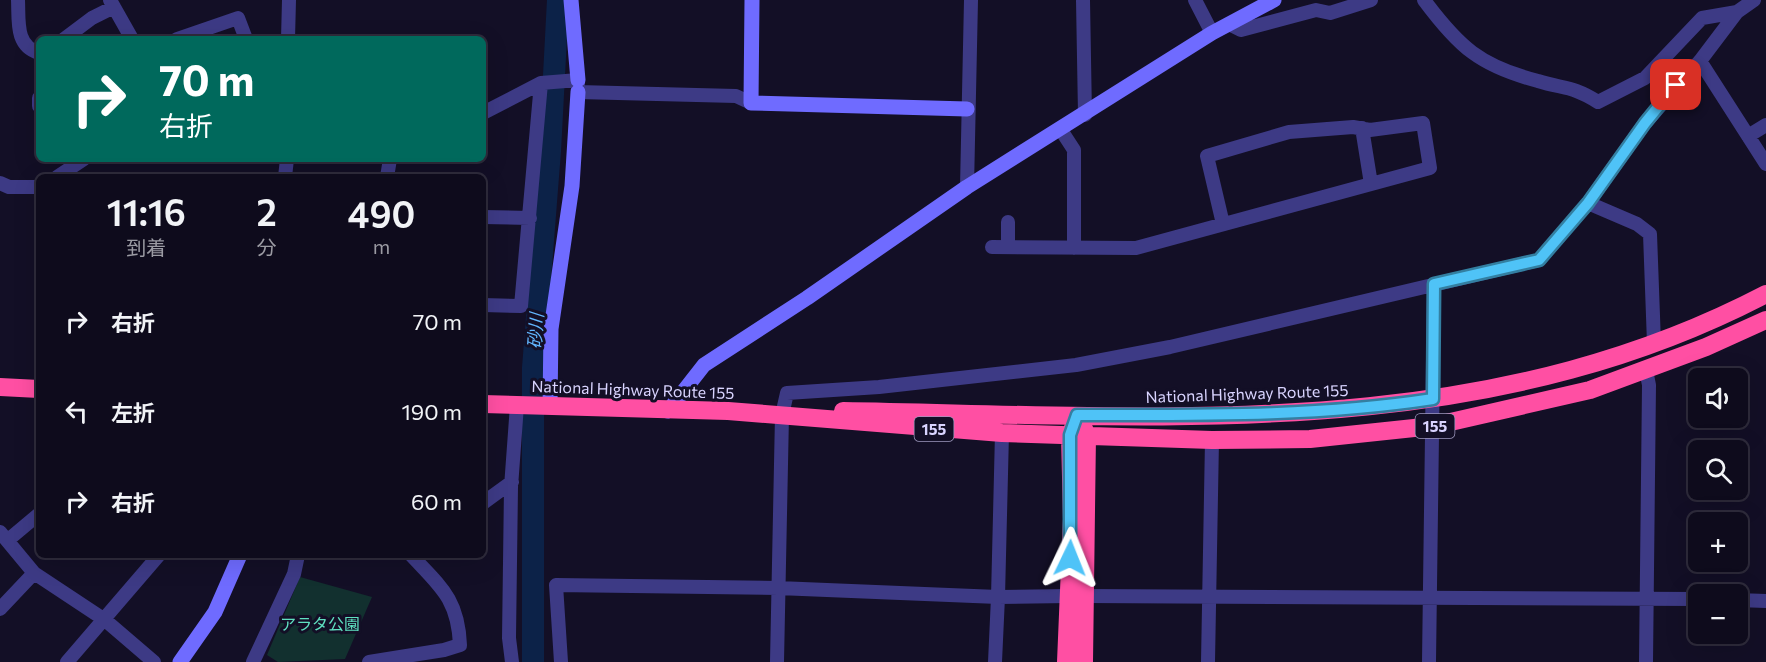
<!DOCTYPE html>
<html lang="ja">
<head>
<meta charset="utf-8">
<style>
	:root { --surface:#0e0b1c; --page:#171425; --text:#f1f3f6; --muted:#9b9ba3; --line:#2e2b3b }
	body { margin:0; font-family:Commissioner,"Noto Sans JP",sans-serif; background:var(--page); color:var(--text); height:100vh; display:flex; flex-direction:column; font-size:22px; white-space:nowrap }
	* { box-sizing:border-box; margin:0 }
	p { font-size:20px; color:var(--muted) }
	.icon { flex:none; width:33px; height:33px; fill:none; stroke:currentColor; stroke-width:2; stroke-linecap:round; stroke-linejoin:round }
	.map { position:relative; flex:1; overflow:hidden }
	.side { position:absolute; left:36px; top:174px; width:450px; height:384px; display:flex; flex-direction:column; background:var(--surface); border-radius:9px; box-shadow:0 6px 24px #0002,0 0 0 2px var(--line) }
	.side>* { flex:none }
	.banner { position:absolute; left:36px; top:36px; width:450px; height:126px; border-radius:9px; box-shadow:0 6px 24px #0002,0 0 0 2px var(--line); background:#00695c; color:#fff; overflow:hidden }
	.fabs { position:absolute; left:1688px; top:368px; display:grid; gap:12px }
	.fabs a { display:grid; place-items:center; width:60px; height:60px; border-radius:9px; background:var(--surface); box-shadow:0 6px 24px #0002,0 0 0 2px var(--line); font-size:30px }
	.pin { position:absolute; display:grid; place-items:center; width:51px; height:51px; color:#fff; margin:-26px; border-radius:12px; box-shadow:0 3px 9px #0006 }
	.me { position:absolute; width:66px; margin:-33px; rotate:2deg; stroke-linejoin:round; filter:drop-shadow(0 0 4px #0008) }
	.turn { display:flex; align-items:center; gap:21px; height:126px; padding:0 24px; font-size:27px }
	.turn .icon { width:78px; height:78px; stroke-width:2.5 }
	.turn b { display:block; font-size:42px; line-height:51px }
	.eta { display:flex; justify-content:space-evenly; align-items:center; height:102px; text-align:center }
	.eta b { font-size:36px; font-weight:600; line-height:42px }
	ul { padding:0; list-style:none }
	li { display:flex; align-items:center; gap:18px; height:90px; padding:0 24px }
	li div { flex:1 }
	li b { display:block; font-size:22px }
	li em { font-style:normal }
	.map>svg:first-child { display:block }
	.green { fill:#12302f }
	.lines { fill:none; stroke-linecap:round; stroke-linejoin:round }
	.river { stroke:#0c2248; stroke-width:22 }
	.street { stroke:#3d3a85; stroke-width:14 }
	.secondary { stroke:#6f6bff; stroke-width:15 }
	.highway { stroke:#ff4fa3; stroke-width:18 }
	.route-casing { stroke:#337fa1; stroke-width:15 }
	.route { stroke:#4fc3f7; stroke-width:10 }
	.labels { text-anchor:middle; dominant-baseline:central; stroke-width:6; stroke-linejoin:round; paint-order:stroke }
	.shield { fill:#130f26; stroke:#9e99be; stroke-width:1.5 }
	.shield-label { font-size:15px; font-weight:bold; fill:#d9d4ff }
	.street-label { font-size:16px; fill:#d9d4ff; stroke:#130f26 }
	.park-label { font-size:16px; fill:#5fe0c0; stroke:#130f26 }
	.water-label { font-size:18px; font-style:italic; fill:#62b6ff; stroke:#130f26 }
</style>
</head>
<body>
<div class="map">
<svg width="1766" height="662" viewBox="0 0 1766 662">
	<rect width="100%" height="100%" fill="#130f26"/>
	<path class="green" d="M300,577L372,597L345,659L278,662L267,655Z"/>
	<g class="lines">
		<path class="river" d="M533,662V368L550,151L558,0"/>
		<path class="street" d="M18,0C19,21 15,46 39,53
			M110,0L132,39
			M1083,0L1085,115
			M1195,0L1212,33
			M1424,0C1459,47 1480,66 1538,81C1564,89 1573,86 1598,102L1645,78L1702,18L1737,12
			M1229,24L1241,30L1316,10L1330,13L1371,0
			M64,39L92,18L114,7
			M177,39L238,18L246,39
			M288,39L289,0
			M1700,61L1766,164
			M39,98V106
			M483,113L541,83L578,80V92L736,96L751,103
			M1362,128L1371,184
			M1061,130L1074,150V248
			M1748,136L1766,125
			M57,177L84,159
			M285,177L287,159
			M387,177L390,159
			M0,183L9,187H39
			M967,187L971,0
			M1588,203L1637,224L1650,234L1654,343
			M483,217L530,218
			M992,247L1136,248L1430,168L1423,123L1370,130L1353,127L1289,132L1207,156L1223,224
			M1008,247V222
			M483,305L521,306L541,83
			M483,503L512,482
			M0,532L34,573L105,620L154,662
			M8,540L39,514
			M1084,596L1698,599
			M1737,600L1766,601
			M0,609L34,573
			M67,662L159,555
			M253,662L294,574L298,555
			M369,662L444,650L460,645C458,599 441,587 411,555
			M512,662L509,638L511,487L517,405
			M561,662L556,585L778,588L998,597L1002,433
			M777,662L782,415L787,393L879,387L1076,365L1170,347L1539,260L1588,203L1645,123L1700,61L1737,12L1754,0
			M995,662L998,597L1069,596
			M1208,662L1212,440
			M1429,662L1434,284
			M1646,662L1649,385L1646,370"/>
		<path class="secondary" d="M571,0L578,80
			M752,0L751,103L967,109
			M550,406L551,329L572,186L578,92
			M668,411L704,365L807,298L967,187L1212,33L1274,0
			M180,662L215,612L240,555"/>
		<path class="highway" d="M0,387L39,389
			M483,404L728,411L1002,433L1212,440L1310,439L1433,426L1590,390L1706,347L1766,320
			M843,411C1158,416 1477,445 1766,294
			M1082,425L1087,435L1084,662
			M1066,662L1072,519L1070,435L1074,426"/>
	</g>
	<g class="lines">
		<defs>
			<path id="route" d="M1070,558V435L1077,415C1196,415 1315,417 1433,399L1434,284L1539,260L1588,203L1645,123L1676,85"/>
		</defs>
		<use href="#route" class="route-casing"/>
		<use href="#route" class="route"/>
	</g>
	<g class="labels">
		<g class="shield">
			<rect x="1415.5" y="414" width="39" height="24" rx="4.5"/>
			<rect x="914.5" y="417" width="39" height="24" rx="4.5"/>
		</g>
		<g class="shield-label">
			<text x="1435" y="426">155</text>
			<text x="934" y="429">155</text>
		</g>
		<g class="street-label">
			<text transform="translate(633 389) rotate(2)">National Highway Route 155</text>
			<text transform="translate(1247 393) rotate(-2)">National Highway Route 155</text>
		</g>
		<g class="park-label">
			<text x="320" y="623">アラタ公園</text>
		</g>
		<g class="water-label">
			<text transform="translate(535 331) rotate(-86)">砂川</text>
		</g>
	</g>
</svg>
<div class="fabs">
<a><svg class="icon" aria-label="sound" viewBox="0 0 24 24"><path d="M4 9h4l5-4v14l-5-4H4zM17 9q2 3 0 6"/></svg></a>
<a><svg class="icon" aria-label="search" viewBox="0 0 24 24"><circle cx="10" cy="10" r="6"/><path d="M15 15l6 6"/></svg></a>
<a>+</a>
<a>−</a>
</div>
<div class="pin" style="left:1676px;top:85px;background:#d93025"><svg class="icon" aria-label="arrive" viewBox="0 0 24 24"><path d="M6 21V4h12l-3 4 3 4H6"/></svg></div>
<svg class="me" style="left:1070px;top:558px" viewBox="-20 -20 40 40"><path d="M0-17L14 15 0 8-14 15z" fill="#4fc3f7" stroke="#fff" stroke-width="4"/></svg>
<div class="banner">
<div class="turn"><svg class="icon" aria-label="right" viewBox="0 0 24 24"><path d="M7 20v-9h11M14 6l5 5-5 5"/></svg><div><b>70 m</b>右折</div></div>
</div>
<section class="side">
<div class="eta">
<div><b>11:16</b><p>到着</p></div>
<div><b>2</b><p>分</p></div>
<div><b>490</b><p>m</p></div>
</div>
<ul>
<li><svg class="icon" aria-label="right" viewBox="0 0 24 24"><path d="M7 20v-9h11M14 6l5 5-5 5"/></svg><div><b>右折</b></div><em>70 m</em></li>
<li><svg class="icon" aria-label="left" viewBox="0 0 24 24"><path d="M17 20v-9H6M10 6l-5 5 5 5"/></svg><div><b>左折</b></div><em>190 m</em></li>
<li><svg class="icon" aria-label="right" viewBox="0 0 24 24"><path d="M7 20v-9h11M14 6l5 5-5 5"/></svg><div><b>右折</b></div><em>60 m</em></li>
</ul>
</section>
</div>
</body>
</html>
